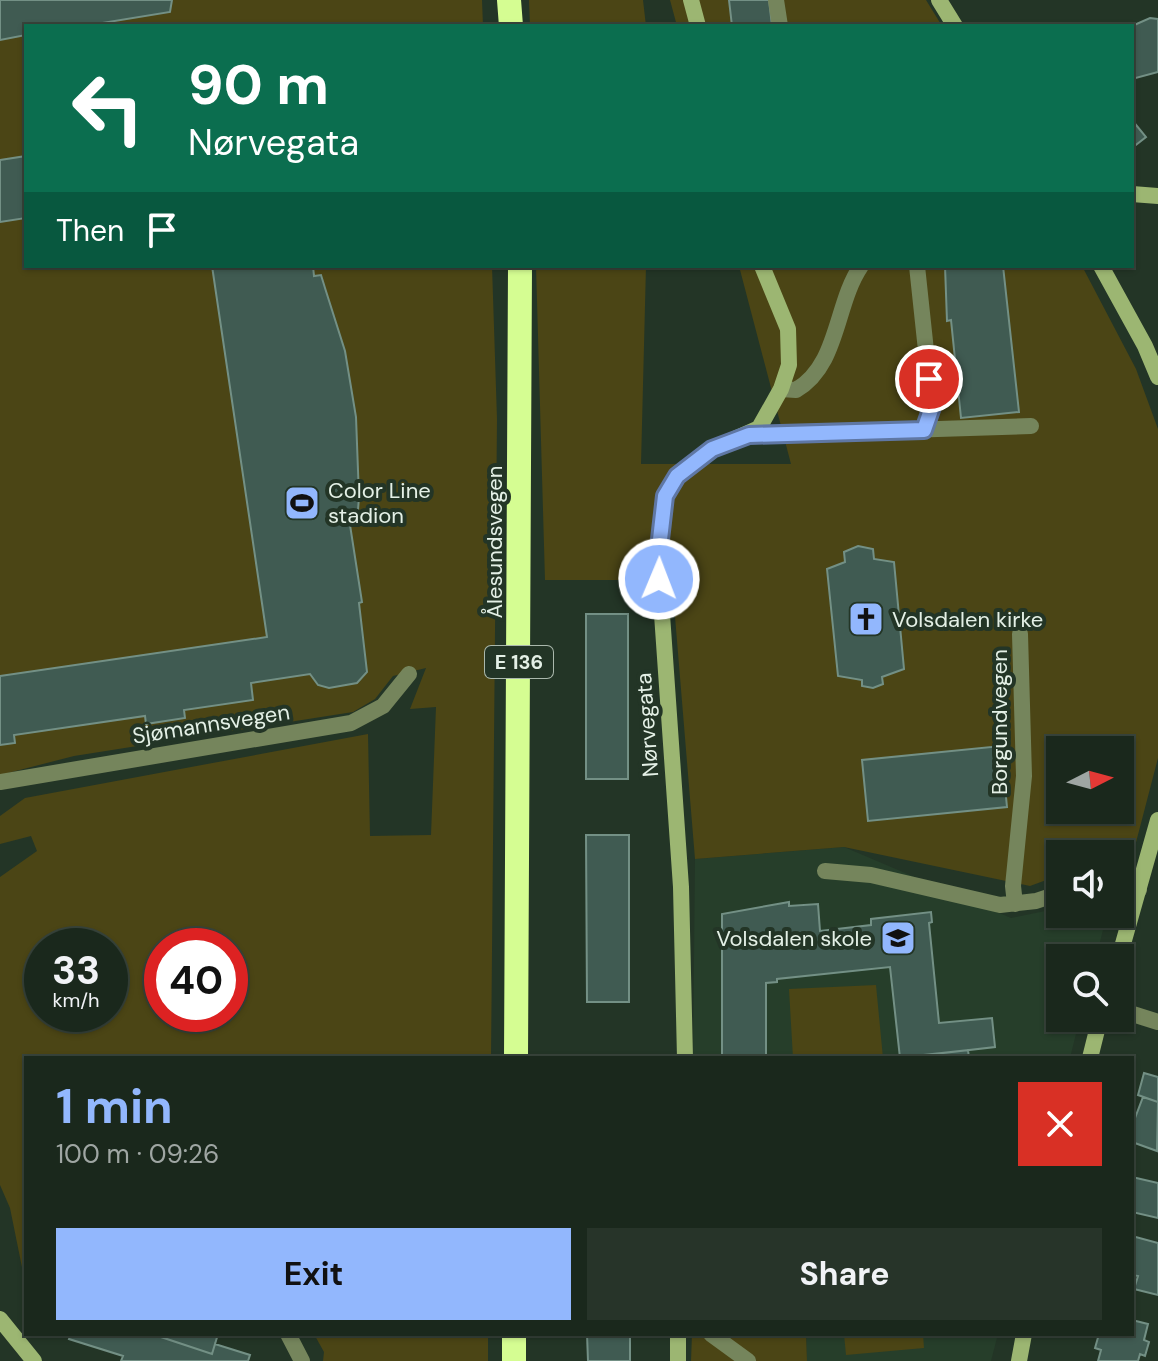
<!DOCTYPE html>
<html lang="en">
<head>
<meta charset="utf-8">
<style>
	:root { --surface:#1a281c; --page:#273429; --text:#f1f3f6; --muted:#9fa6a3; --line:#38443b; --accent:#92b7fd }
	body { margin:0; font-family:"DM Sans",sans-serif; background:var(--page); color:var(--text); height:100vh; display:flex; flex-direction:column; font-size:30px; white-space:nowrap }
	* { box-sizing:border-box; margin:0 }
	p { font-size:26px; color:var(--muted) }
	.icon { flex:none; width:44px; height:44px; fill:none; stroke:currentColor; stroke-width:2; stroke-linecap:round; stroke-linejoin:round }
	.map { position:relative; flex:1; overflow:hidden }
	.side { position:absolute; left:24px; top:1056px; width:1110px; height:280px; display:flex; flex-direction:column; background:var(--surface); border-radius:0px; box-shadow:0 2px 6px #0004,0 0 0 2px var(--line) }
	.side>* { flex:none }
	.guide { position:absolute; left:24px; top:24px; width:1110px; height:244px; border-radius:0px; box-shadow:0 2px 6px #0004,0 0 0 2px var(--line); background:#0b6e4f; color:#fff; overflow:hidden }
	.needle { width:52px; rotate:84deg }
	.tools { position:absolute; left:1046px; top:736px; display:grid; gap:16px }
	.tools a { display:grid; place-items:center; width:88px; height:88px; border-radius:0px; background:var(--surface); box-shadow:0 2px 6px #0004,0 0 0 2px var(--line); font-size:40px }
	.speed { position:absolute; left:24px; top:928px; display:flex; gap:16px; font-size:40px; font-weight:700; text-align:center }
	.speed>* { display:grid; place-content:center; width:104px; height:104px; border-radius:50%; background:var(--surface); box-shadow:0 2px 6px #0004,0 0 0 2px var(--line); line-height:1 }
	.speed small { font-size:20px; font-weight:400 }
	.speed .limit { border:12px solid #d22; background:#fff; color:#111 }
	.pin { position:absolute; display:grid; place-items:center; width:68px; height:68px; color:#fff; margin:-34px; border:4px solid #fff; border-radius:50%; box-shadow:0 2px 8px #0007 }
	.me { position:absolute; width:88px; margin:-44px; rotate:1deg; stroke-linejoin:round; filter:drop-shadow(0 0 6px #0008) }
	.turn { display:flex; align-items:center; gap:28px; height:168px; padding:0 32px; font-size:36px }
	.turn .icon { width:104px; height:104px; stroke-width:2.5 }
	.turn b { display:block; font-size:56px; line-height:68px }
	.then { display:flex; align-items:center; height:76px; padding:0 32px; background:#0003; gap:16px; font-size:30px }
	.round { display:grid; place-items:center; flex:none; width:84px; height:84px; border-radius:0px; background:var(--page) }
	.headline { display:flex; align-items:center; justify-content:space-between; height:136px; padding:0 32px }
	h1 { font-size:48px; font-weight:700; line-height:60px; color:var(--accent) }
	.primary-button { display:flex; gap:16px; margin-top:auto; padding:16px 32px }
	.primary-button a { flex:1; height:92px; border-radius:0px; background:var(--accent); color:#111; font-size:32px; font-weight:700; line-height:92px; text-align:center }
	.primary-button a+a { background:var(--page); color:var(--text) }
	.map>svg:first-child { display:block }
	.built { fill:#263e2a }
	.green { fill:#4b4515; fill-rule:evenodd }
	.building { fill:#405b52; stroke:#739085; stroke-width:2 }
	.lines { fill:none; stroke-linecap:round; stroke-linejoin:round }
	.lane { stroke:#75855c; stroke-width:16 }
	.street { stroke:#75855c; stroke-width:16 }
	.secondary { stroke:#9cb672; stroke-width:16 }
	.highway { stroke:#d5fd92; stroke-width:24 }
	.route-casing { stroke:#5f77a4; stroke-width:20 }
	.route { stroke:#92b7fd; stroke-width:14 }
	.labels { text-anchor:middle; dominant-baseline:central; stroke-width:8; stroke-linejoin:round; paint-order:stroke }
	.shield { fill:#233526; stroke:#aab8ac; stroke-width:2 }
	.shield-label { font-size:20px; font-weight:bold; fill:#e4f0e6 }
	.poi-label { font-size:22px; fill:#e4f0e6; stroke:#233526; text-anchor:start }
	.street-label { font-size:22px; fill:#e4f0e6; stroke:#233526 }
</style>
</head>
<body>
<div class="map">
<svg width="1158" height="1361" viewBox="0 0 1158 1361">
	<rect width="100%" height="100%" fill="#233526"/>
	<path class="built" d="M844,847L1011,918L1060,908V914H1107L1096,958H1060V1018H1080L1070,1058H693L695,859Z
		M806,1334H998L991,1361H807Z"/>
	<path class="green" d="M0,0H482L483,26H26V266H492L497,419L491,1058H26V1287L10,1208L0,1185V877L37,851L31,836L0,844V816L25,798L368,734L370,836L431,835L436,707L410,709L426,668L393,676L375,699L353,712L74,756L0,775ZM42,946H110V1014H42ZM162,946H230V1014H162Z
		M529,0H643L646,26H530Z
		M670,0H926L942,26H677Z
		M536,266H646L641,464H791L739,266H1082L1136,369L1158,429V758L1134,850L1120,855L1060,854V875L1030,886L844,847L695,859L672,580H545ZM1060,750H1120V810H1060Z
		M876,985L883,1058H793L789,989Z
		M314,1334H488V1361H323L324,1352Z
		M692,1334H806L807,1361H691Z
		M844,1334H923L924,1348L846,1355Z"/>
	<path class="building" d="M0,0H172L170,12L84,26H26V35L0,40Z
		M729,0H769L772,26H732Z
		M1150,18L1158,19V72L1132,79V26Z
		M1132,120L1146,137L1132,148Z
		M26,156V218L0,222V160Z
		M212,266H313L314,276L321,275L325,288L345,351L356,417L359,497L357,523L350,525L362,602L359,603L367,672L357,683L329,688L318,685L310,674L251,683L253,700L184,710L185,718L146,724L145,716L14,735L15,743L0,745V676L267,637Z
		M945,266H1003L1019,412L961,418L951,320L947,321Z
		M858,546L873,549L874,559L894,562L904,669L882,677L883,684L873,688L862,686V680L838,676L827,569L845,562L844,552Z
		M586,614H628V779H586Z
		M1001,746L1007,807L868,821L862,760Z
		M586,835H629V1002H587Z
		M789,902V906L818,904L820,931L871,925V919L931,912L932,922L929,923L939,1023L992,1018L995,1047L900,1058L890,967L777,979V982L766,983V1058H722V914Z
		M968,1050L969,1058H915V1056Z
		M1144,1073L1158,1077V1102L1138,1095Z
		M1143,1097L1158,1102L1157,1151L1132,1142V1126Z
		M1132,1177L1158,1183V1218L1132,1212Z
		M1132,1236L1158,1243V1295L1134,1289L1138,1276L1132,1275Z
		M1132,1320L1148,1324L1144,1340L1149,1342L1145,1356L1140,1354L1138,1361H1098L1101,1350L1095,1348L1099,1334H1132Z
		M71,1334H162L161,1337L212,1354L215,1344L250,1355L248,1361H121L123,1356L69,1339Z
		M162,1334H218L212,1354L161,1337Z
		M587,1334H630V1361H588Z"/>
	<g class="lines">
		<path class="lane" d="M776,0L780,26
			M781,389L796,390C839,365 835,304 861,266
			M0,782L351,723L383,706L409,674
			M1120,1010L1158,1022
			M288,1334L302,1361"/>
		<path class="street" d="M917,266L932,407L924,430
			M749,435L1031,426
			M825,871L871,875L1000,905L1036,901L1060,893
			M1120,885L1139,890
			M1015,904L1013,886L1024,776L1020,634
			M711,1334L748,1361"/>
		<path class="secondary" d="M691,0L698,26
			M939,0L955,26
			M1132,194L1158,196
			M1101,266L1145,346L1158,377
			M1119,958L1158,820
			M685,1058L681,887L658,557L665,496L677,476L712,449L759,428L781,389L789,365L788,329L762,266
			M1090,1058L1100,1018
			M0,1319L34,1361
			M678,1361V1334
			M1019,1361L1024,1334"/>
		<path class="highway" d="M509,0L511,26
			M516,1058L520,266
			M514,1361V1334"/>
	</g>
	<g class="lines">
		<defs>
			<path id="route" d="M659,579L658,557L665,496L677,476L712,449L749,435L924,430L932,407L929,379"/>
		</defs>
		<use href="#route" class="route-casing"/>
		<use href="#route" class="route"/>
	</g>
	<defs>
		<symbol id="stadium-square" viewBox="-11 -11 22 22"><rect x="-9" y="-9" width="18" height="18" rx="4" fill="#92b7fd" stroke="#233526"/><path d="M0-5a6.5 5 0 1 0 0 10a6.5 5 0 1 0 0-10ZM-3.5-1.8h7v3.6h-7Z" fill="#111"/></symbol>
		<symbol id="church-square" viewBox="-11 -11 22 22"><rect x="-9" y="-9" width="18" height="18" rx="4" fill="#92b7fd" stroke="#233526"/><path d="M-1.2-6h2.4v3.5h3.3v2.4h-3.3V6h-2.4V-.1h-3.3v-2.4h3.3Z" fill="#111"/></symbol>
		<symbol id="school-square" viewBox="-11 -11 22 22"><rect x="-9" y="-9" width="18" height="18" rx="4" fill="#92b7fd" stroke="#233526"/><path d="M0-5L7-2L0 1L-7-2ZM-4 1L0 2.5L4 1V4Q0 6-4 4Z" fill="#111"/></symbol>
	</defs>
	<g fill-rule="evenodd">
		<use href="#stadium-square" x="282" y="483" width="40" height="40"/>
		<use href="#church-square" x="846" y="599" width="40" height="40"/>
		<use href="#school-square" x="878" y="918" width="40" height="40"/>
	</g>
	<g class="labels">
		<rect class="shield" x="485" y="646" width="68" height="32" rx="6"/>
		<g class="shield-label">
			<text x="519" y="662">E 136</text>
		</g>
		<g class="poi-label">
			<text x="328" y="490">Color Line<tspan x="328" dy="25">stadion</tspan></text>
			<text x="892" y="619">Volsdalen kirke</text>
			<text x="872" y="938" text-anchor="end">Volsdalen skole</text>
		</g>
		<g class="street-label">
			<text transform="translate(494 542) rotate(-90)">Ålesundsvegen</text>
			<text transform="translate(999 722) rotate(-90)">Borgundvegen</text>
			<text transform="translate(211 724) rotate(-9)">Sjømannsvegen</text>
			<text transform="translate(647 725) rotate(-94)">Nørvegata</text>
		</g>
	</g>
</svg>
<div class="tools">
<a><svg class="needle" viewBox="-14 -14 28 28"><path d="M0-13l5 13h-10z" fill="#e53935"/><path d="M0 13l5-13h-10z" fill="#9fa6a3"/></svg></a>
<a><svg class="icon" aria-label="sound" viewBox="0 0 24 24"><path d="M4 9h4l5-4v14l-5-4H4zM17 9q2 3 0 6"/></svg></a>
<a><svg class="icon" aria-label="search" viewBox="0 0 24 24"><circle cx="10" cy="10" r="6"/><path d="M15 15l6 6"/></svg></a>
</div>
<div class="speed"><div>33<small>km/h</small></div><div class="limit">40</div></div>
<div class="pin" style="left:929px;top:379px;background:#d93025"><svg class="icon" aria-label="arrive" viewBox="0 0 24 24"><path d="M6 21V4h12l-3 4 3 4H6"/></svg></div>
<svg class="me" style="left:659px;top:579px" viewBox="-20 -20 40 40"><circle r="17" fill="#92b7fd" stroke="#fff" stroke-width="3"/><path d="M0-11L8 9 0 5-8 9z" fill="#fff"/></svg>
<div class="guide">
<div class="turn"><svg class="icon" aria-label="left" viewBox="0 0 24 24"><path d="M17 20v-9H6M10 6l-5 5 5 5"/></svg><div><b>90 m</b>Nørvegata</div></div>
<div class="then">Then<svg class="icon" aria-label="arrive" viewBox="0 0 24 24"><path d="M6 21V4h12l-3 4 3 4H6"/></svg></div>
</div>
<section class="side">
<div class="headline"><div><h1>1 min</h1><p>100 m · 09:26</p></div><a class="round" style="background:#d93025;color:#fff"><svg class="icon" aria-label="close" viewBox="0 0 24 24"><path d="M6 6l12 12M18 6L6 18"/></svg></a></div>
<div class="primary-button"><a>Exit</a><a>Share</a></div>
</section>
</div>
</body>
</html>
